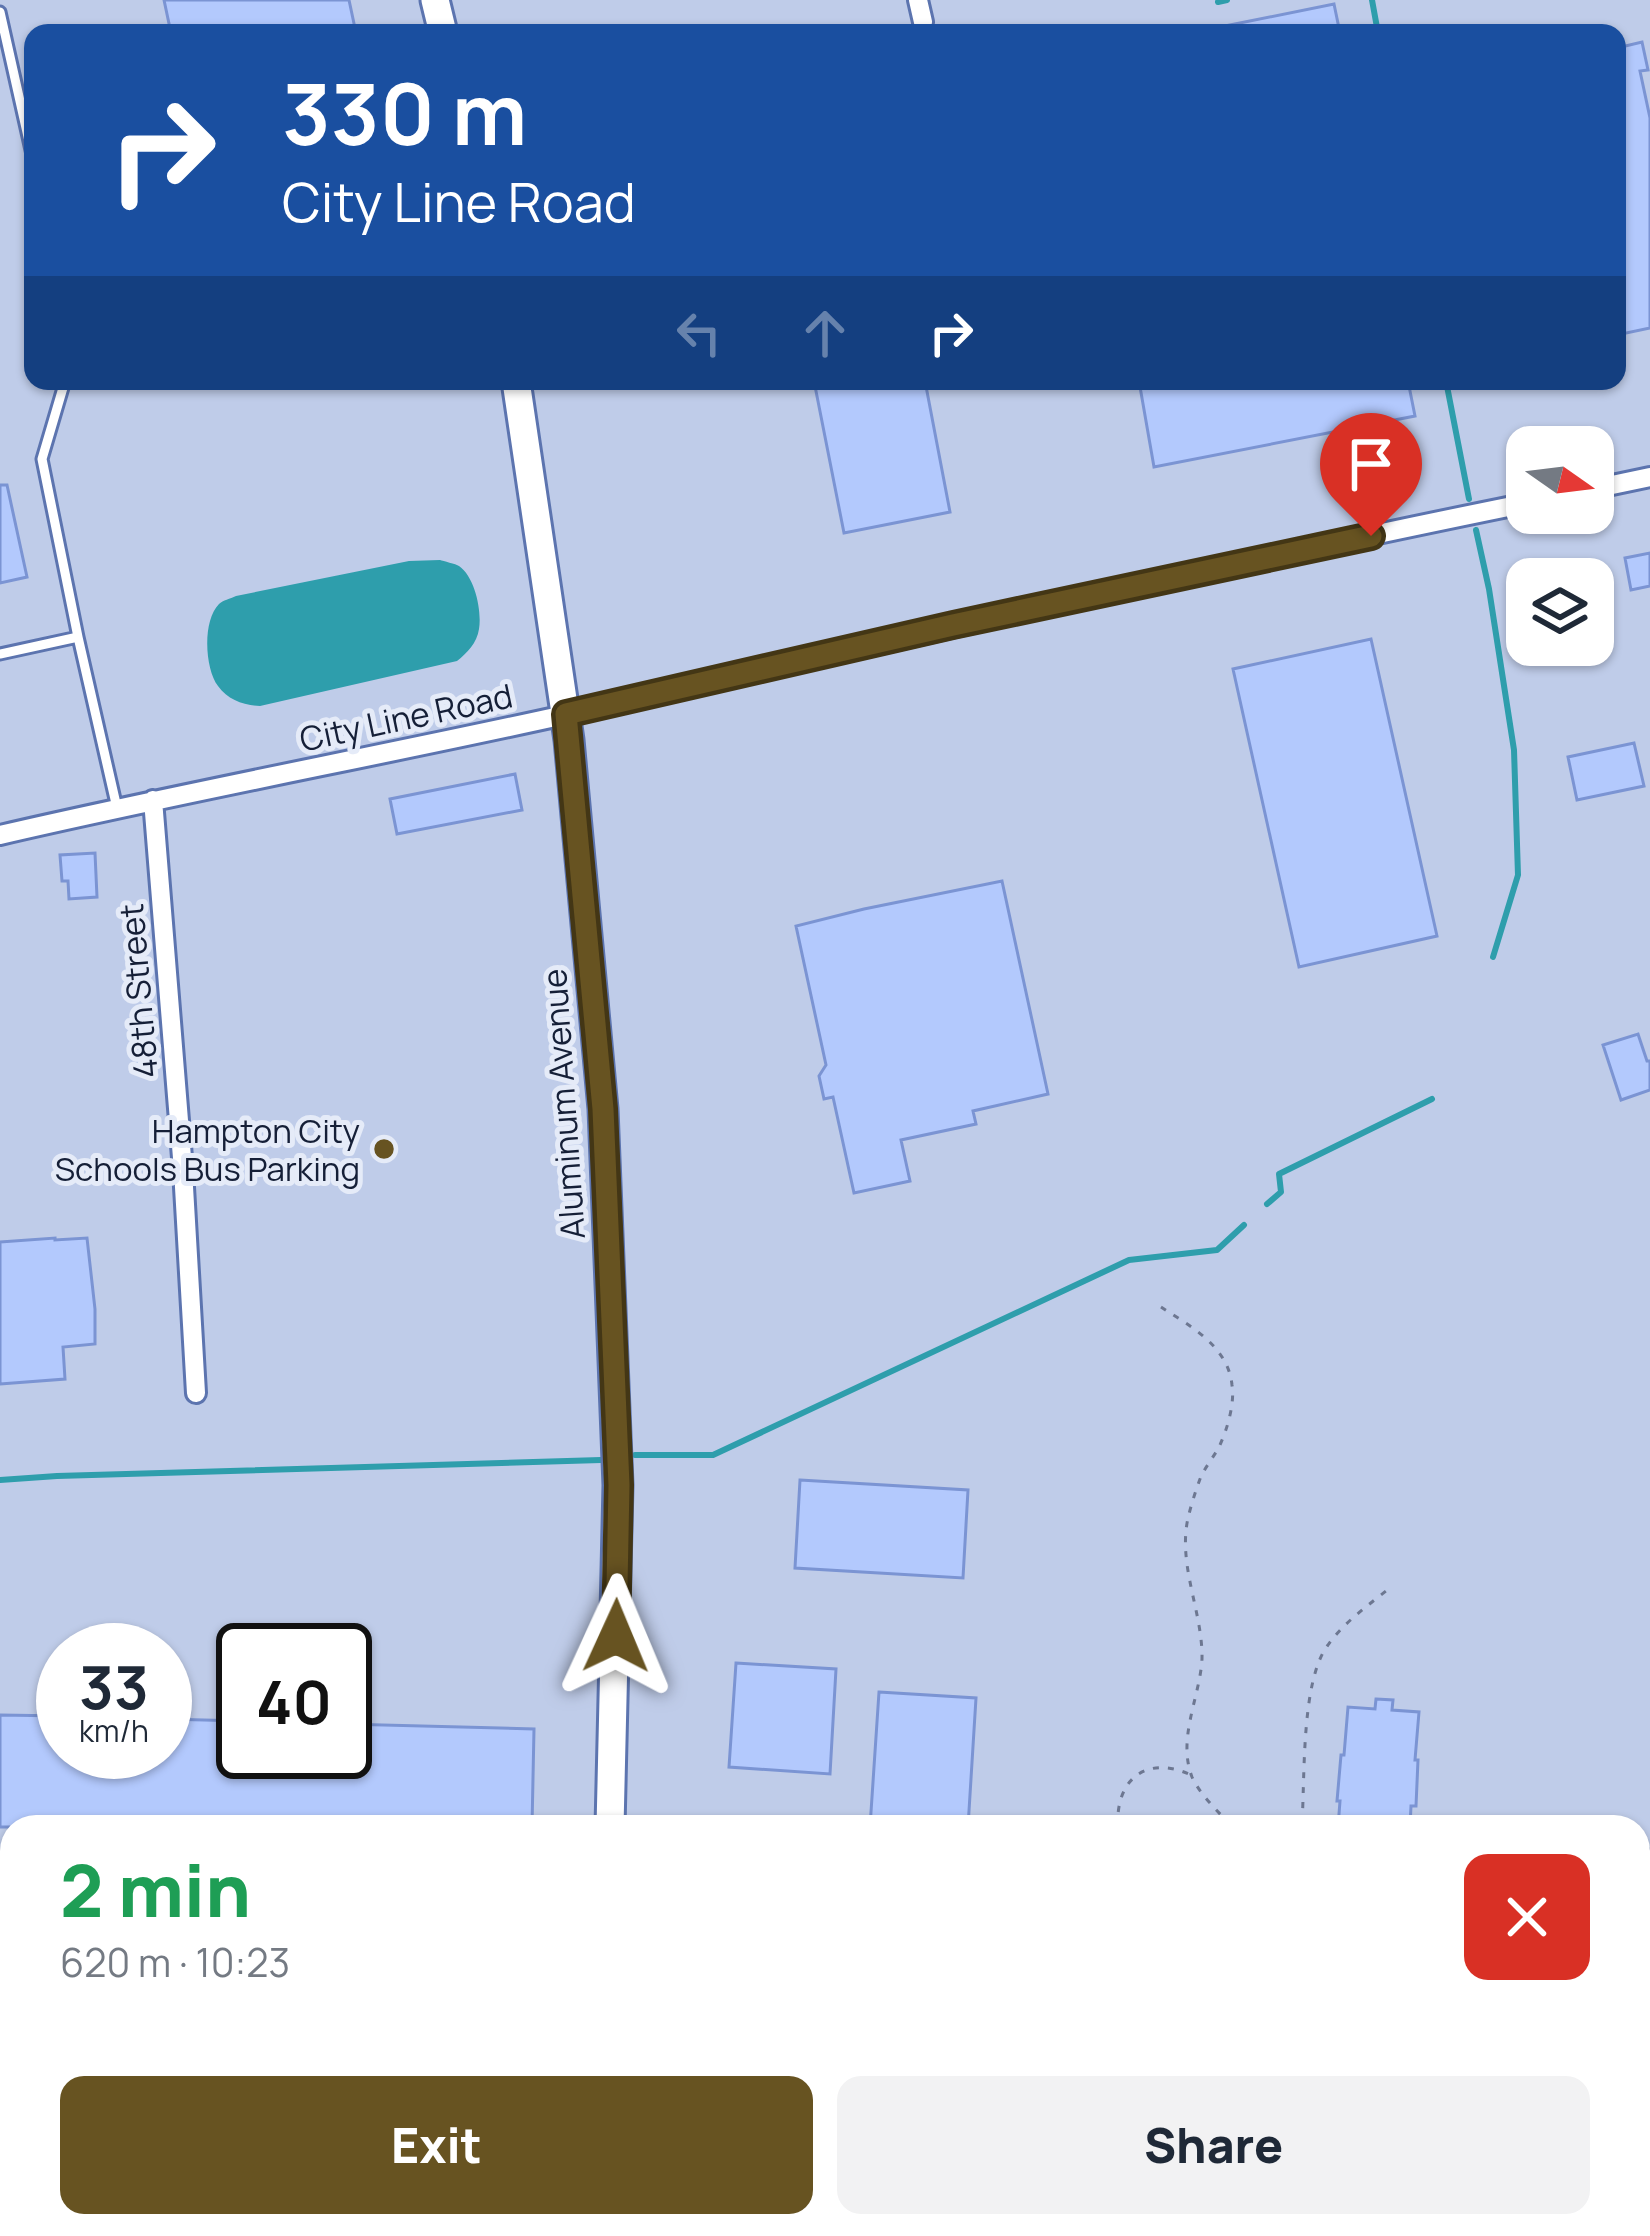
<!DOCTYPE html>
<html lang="en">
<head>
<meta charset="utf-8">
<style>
	:root { --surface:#fff; --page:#f2f2f3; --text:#1f2937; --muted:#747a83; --accent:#675321 }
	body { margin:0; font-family:Manrope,sans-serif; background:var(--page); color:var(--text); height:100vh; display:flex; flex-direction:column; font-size:45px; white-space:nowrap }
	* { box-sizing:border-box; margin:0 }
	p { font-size:39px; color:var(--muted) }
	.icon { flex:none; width:66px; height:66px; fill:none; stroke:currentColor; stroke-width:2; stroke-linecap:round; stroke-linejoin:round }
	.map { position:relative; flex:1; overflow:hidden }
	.panel { position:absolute; left:0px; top:1815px; width:1650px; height:423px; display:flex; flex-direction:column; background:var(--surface); border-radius:36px 36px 0 0; box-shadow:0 3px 9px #0004 }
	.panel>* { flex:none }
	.banner { position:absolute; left:24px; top:24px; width:1602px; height:366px; border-radius:24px; box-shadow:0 3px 9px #0004; background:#1a4fa0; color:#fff; overflow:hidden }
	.needle { width:78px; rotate:104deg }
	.controls { position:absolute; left:1506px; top:426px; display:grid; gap:24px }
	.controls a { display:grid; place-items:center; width:108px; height:108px; border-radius:24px; background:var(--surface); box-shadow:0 3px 9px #0004; font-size:60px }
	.speed { position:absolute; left:36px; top:1623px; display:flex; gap:24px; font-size:60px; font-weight:700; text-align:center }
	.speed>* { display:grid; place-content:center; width:156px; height:156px; border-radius:50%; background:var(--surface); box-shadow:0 3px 9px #0004; line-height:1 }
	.speed small { font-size:30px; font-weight:400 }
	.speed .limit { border:6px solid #111; border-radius:18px; background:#fff; color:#111 }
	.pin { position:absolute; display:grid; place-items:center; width:102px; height:102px; color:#fff; margin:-123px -51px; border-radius:50% 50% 50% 0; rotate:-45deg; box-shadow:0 0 12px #0007 }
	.pin .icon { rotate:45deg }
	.me { position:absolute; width:132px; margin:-66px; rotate:1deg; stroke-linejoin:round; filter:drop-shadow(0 0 9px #0008) }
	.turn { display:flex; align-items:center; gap:42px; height:252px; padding:0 60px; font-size:54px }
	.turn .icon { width:156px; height:156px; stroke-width:2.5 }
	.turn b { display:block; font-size:84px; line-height:102px }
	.lanes { display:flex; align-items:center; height:114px; padding:0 60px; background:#0003; justify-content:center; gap:60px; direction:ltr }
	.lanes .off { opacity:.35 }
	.round { display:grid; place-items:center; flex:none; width:126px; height:126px; border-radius:24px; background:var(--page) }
	.head { display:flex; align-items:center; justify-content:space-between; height:204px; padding:0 60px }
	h1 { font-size:72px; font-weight:800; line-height:90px; color:#1e9e55 }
	.primary-button { display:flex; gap:24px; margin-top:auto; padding:24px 60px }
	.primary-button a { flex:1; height:138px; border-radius:24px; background:var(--accent); color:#fff; font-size:48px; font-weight:800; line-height:138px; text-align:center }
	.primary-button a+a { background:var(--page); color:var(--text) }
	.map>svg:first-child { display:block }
	.built { fill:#bfcce9; fill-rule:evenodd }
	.water { fill:#2e9eac }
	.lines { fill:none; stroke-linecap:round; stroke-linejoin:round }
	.stream { stroke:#2e9eac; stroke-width:6 }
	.building { fill:#b3c9fd; stroke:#7b94d3; stroke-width:3 }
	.lane-casing { stroke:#5c74af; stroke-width:15 }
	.street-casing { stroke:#5c74af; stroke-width:24 }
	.secondary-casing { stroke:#5c74af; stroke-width:33 }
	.path { stroke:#6d7791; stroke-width:3; stroke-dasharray:6 9; stroke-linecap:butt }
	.lane { stroke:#fff; stroke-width:9 }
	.street { stroke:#fff; stroke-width:18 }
	.secondary { stroke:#fff; stroke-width:27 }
	.route-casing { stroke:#433615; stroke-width:30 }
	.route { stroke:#675321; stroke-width:21 }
	.poi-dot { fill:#675321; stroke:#e5ebf8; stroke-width:4.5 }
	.labels { text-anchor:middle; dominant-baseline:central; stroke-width:10; stroke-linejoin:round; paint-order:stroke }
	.street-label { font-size:33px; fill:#151f37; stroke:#e5ebf8 }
	.poi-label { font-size:33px; fill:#151f37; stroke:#e5ebf8; text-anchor:end }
</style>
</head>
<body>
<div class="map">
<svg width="1650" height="2236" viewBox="0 0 1650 2236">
	<rect width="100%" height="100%" fill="#d2ddf8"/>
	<path class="built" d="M0,0H1650V2236H0ZM33,33H1617V381H33ZM1527,447H1593V513H1527ZM1527,579H1593V645H1527ZM63,1650H165V1752H63ZM243,1650H345V1752H243ZM12,1827H1638V2226H12Z"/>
	<path class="water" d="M440,560C443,561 456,564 459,566C475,577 482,611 479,629C477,643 467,653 457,661L260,706C243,705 228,700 218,686C205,669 202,621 219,604C223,600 230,599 236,596L409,561Z"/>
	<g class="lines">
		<path class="stream" d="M1372,0L1378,33
			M1218,2L1227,0
			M1446,381L1469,499
			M1476,530L1489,589L1514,750L1518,875L1493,957
			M1267,1204L1281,1192L1279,1174L1432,1099
			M635,1455H713L1129,1260L1217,1250L1244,1225
			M0,1480L57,1476L601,1460"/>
	</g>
	<path class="building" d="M164,0H349L356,33H171Z
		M1334,4L1340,33H1226L1225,26Z
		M1642,42L1648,70L1640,71L1650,118V328L1617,335V48Z
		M814,381H925L950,512L844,533Z
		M1139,381H1408L1415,416L1154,467Z
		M0,485H7L27,577L0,583Z
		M1650,553V586L1631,590L1625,558Z
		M1594,562L1598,579H1546L1545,572Z
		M1371,639L1437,936L1299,967L1233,669Z
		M1634,743L1644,786L1577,800L1568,757Z
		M515,774L522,810L397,834L390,799Z
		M95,853L97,897L69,899L68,881H62L60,855Z
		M1002,881L1048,1094L973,1111L976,1124L901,1140L910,1181L854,1193L833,1097L824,1099L819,1076L826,1065L796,926L864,909Z
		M1638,1034L1647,1061H1650V1090L1621,1100L1603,1045Z
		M55,1238V1240L87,1238L95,1309V1344L63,1347L65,1379L0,1384V1242Z
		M800,1480L968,1490L963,1578L795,1568Z
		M736,1663L836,1669L830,1774L729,1767Z
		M879,1692L976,1698L968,1827H870Z
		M1376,1699L1393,1700L1392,1710L1419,1712L1415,1760H1418L1416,1806H1411L1410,1827H1338L1340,1801H1337L1341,1755H1344L1348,1707L1375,1709Z
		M0,1715L63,1716V1752H165V1719L243,1721V1752H345V1724L534,1729L532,1827H0Z"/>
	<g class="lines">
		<defs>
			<path id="lane" d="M0,12L33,159
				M78,637L117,808
				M0,654L78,637L42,459L65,381"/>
			<path id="street" d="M918,0L923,22
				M1593,489L1650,477
				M153,800L183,1170L196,1393
				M0,835C189,791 379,756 569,714C888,643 1206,568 1527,503"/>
			<path id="secondary" d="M435,0L443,33
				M516,381L569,740L603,1109L618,1485L610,1827
				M1638,1870L1650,1864
				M583,2236L584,2226"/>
		</defs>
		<use href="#lane" class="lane-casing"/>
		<use href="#street" class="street-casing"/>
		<use href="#secondary" class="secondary-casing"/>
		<path class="path" d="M1161,1307C1190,1326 1228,1346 1232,1385C1235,1404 1227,1430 1219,1447C1213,1458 1205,1467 1200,1479C1196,1490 1192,1502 1189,1514C1176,1563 1203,1611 1202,1659C1200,1697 1177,1738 1192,1777C1200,1795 1219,1812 1232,1827
			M1302,1823C1305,1777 1301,1680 1328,1645C1344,1622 1370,1604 1391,1587
			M1118,1827C1115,1780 1146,1754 1191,1775"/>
		<use href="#lane" class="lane"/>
		<use href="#street" class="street"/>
		<use href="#secondary" class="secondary"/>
	</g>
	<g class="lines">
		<defs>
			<path id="route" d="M616,1636L619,1485L603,1109L566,714L953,625L1371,536"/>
		</defs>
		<use href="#route" class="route-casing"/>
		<use href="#route" class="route"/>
	</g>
	<circle class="poi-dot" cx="384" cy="1149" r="12"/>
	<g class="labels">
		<g class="street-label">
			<text transform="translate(406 717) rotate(-12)">City Line Road</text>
			<text transform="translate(138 991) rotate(-95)">48th Street</text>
			<text transform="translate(563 1104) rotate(-94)">Aluminum Avenue</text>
		</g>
		<g class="poi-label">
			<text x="360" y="1130">Hampton City<tspan x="360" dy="38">Schools Bus Parking</tspan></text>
		</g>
	</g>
</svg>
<div class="controls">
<a><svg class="needle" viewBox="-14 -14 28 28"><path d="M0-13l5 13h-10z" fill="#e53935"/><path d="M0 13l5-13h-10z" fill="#747a83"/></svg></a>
<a><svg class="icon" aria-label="layers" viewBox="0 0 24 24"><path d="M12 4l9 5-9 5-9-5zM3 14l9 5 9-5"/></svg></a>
</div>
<div class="speed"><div>33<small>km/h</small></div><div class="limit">40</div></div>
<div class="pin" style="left:1371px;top:536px;background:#d93025"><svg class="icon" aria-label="arrive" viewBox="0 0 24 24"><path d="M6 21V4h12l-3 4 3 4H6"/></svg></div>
<svg class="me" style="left:616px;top:1636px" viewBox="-20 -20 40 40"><path d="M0-17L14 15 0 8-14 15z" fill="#675321" stroke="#fff" stroke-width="4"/></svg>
<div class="banner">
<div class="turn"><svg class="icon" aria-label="right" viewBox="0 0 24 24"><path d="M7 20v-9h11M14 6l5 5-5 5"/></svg><div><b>330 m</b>City Line Road</div></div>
<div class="lanes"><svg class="icon off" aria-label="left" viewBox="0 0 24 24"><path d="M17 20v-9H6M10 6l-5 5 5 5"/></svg><svg class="icon off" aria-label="ahead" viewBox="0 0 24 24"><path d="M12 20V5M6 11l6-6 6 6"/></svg><svg class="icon" aria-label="right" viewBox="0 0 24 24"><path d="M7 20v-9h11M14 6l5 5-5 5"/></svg></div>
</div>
<section class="panel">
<div class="head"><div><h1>2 min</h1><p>620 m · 10:23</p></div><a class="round" style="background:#d93025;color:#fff"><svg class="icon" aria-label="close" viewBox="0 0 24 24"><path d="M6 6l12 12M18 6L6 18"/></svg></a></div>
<div class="primary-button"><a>Exit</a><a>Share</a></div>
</section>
</div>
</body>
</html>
